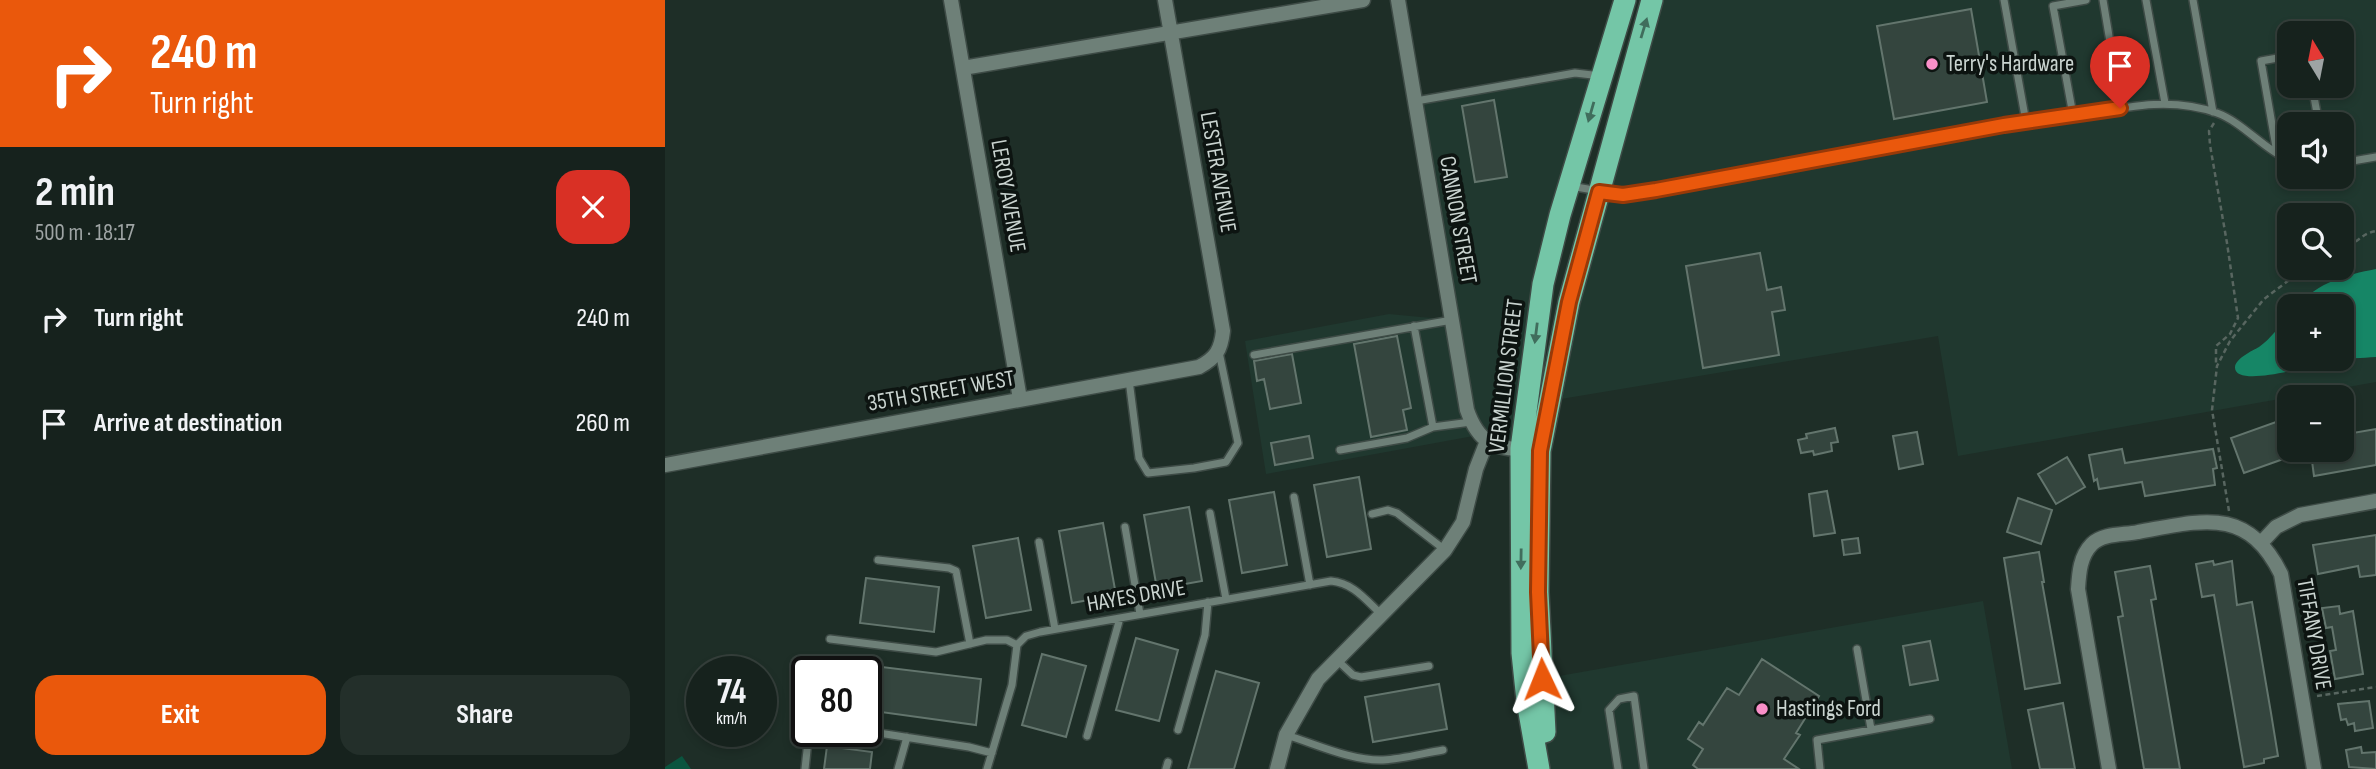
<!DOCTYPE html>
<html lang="en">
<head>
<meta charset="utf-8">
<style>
	:root { --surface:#16221d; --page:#232f2a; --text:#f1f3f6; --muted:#9ea4a4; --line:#353f3b; --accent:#ea580c }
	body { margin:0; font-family:"Sofia Sans Condensed",sans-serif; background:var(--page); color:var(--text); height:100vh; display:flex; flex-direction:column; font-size:26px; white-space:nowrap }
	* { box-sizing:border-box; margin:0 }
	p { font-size:23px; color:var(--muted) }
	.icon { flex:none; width:38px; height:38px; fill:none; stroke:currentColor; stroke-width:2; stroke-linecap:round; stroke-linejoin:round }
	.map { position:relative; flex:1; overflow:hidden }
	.panel { display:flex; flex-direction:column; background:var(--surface); width:665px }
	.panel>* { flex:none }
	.hud { background:#ea580c; color:#fff; overflow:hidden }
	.needle { width:46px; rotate:350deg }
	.controls { position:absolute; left:1612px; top:21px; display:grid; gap:14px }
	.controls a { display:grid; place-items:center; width:77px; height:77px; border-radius:14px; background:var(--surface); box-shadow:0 4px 10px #0003,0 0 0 2px var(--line); font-size:35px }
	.speed { position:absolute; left:21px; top:656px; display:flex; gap:14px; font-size:35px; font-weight:700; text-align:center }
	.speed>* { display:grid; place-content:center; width:91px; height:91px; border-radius:50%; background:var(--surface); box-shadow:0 4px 10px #0003,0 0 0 2px var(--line); line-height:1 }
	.speed small { font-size:18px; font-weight:400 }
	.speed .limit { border:4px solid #111; border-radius:10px; background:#fff; color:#111 }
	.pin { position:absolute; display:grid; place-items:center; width:60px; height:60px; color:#fff; margin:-72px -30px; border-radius:50% 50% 50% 0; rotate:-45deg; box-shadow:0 0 7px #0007 }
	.pin .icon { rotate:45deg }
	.me { position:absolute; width:77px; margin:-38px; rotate:358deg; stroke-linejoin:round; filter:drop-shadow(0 0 5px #0008) }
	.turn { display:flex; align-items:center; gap:24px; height:147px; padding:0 35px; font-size:32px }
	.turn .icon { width:91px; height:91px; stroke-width:2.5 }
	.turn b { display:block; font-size:49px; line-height:60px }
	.round { display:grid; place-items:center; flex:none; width:74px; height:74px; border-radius:21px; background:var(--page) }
	.headline { display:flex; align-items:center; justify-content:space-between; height:119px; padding:0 35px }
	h1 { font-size:42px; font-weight:700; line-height:52px }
	.action { display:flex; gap:14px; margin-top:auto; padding:14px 35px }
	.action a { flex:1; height:80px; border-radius:21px; background:var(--accent); color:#fff; font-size:28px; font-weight:700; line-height:80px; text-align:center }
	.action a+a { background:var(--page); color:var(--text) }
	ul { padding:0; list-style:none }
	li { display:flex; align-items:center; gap:21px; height:105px; padding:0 35px }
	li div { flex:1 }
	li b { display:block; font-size:26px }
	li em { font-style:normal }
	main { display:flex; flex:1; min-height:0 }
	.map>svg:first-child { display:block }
	.built { fill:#20382f; fill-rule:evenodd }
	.green { fill:#0a553f }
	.water { fill:#168666 }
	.building { fill:#34453e; stroke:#63756d; stroke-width:2 }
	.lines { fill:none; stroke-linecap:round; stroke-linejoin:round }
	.lane-casing { stroke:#3e4b46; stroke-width:10 }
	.street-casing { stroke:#3e4b46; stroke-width:17 }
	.highway-casing { stroke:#3e4b46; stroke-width:24 }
	.path { stroke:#586660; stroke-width:2.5; stroke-dasharray:5 3.5; stroke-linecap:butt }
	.lane { stroke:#6e8078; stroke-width:7 }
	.street { stroke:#6e8078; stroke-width:14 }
	.highway { stroke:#74c6a7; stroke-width:21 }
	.oneway { fill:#406d5c }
	.route-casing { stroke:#983908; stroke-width:18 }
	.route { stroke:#ea580c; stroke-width:12 }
	.poi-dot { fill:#f98fc8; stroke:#0d1411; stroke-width:2.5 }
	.labels { text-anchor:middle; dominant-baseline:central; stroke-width:7; stroke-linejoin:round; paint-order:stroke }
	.poi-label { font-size:23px; fill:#cad4d0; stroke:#0d1411; text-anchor:start }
	.street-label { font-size:23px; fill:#cad4d0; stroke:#0d1411 }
</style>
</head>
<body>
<main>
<section class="panel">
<div class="hud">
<div class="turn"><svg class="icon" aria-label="right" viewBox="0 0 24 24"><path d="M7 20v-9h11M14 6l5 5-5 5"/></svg><div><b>240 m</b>Turn right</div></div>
</div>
<div class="headline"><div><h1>2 min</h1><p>500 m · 18:17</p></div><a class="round" style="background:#d93025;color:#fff"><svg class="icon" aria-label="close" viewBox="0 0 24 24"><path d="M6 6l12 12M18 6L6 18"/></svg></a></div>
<ul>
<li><svg class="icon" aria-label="right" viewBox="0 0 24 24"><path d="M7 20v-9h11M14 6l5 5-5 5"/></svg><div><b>Turn right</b></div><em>240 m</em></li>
<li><svg class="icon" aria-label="arrive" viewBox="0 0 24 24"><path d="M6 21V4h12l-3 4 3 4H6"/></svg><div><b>Arrive at destination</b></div><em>260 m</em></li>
</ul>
<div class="action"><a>Exit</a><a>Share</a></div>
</section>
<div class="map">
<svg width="1711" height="769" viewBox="0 0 1711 769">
	<rect width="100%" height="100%" fill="#1e2e27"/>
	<path class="built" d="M987,0H1711V382L1293,456L1273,336L884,401ZM1624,33H1676V86H1624ZM1624,124H1676V177H1624ZM1624,215H1676V268H1624ZM1624,306H1676V359H1624Z
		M910,73L936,76L905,186L856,449L814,435L601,474L580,341L724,314L787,320L750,101Z
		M1318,601L1347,769H882L877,679Z"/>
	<path class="green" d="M17,756L26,769H0V767Z"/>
	<path class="water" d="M1711,269V357C1697,358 1682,358 1667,361C1655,363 1569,390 1570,367C1571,358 1587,351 1594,347C1607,338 1614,326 1624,315V359H1676V306H1632C1654,282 1680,275 1711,269Z"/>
	<path class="building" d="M1306,9L1322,102L1229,119L1212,26Z
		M829,100L842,177L810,182L797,106Z
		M1095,253L1102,290L1116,287L1120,310L1107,312L1114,355L1038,368L1021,266Z
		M732,336L746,408L738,410L742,430L706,437L689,344Z
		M627,354L636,403L605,409L599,379L592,381L589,361Z
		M1611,422L1624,457L1579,473L1566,438Z
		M1170,428L1173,442L1166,443L1167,451L1149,455L1148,451L1136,453L1133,440L1142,438L1141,434Z
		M1711,429V465L1649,476L1647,461H1644L1642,450H1676V435Z
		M1252,432L1258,464L1234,469L1228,436Z
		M644,436L648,458L610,465L606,443Z
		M1457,449L1460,463L1548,449L1552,468L1548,469L1550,485L1480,496L1477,482L1434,489L1432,479L1429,481L1424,455Z
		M1402,457L1420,487L1391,504L1373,474Z
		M694,477L706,549L662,557L649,485Z
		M1162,491L1170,533L1149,536L1144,494Z
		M609,492L622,565L577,573L564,500Z
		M1353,498L1387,510L1376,544L1342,532Z
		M524,507L537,581L492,589L479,515Z
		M438,523L451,595L407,603L394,531Z
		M1711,535V575L1695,577L1693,566L1653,574L1648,545Z
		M353,538L366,610L321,618L308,546Z
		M1193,538L1195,553L1179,555L1177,540Z
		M1374,552L1379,582H1377L1395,683L1360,689L1339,558Z
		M1548,561L1549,565L1567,561L1572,605L1587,602L1606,713L1613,756L1599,759V763L1579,767L1549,595L1537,597L1531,564Z
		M1485,566L1491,599L1486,600L1515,769H1479L1453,617L1458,616L1450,572Z
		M201,578L274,587L269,632L195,623Z
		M1674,606L1675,614L1688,611L1698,674L1670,679L1665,651L1671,650L1667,627L1661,628L1657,608Z
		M471,638L513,650L494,721L451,710Z
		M1265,641L1273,680L1245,685L1238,646Z
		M377,654L421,666L401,737L357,725Z
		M151,659L316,679L311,725L201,710V672H150Z
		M1097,659L1154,696L1131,733L1135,735L1119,759L1134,769H1033L1028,765L1038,749L1023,739L1034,722L1038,725L1062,688L1074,695Z
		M551,671L594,683L569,769H523Z
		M774,684L782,729L708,742L700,697Z
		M1704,701L1708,728L1690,731L1689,723L1683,725L1681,719L1676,720L1673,704Z
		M1398,703L1410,769H1375L1363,710Z
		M162,746L207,752L205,769H159Z
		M1696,747L1697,753L1711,752V769L1684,767L1681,750Z"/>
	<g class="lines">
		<defs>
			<path id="lane" d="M1438,0L1456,108
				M1481,0L1500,103
				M1528,0L1548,112
				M1647,86L1654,124
				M751,101L910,73L936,76
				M1408,115L1388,6L1421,0
				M1361,122C1426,119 1488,90 1552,113C1579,123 1598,149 1624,160
				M1612,153L1596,61L1624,56
				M1676,163L1711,157
				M905,186L958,195L1361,122L1339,0
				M749,326L768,427L806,422
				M589,355L787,320
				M464,380L474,458L483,473L529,468L561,462L573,443L554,352
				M675,450L742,438L768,427
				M629,497L645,585
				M545,513L561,599
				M707,514L723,510L732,513L780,550
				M460,527L475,614
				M374,542L390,629
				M213,560L284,568L291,571L305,644
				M165,639L271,652L321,640H342L352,645
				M1192,649L1206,729
				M671,659L688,675L696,677L764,666
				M513,730L540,635L543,602
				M201,731L304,747L327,753
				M621,735C651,744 686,761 718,760C738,759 759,753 778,750
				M422,736L455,618
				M140,769L143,741L149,732
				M233,769L242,737
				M322,769L347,685L352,645L361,636L375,632L666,581C688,583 700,599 715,613
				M501,769L503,762
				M953,769L944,710L954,699L969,696L979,769
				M1155,769L1152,740L1265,719"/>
			<path id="street" d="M286,0L355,399
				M733,0L802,410C814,444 829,448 862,450
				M298,68L698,0
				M0,465L534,367C551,358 556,350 558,331L500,0
				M1596,543L1611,527L1635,515L1711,501
				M612,769L621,735L653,679L780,550L798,522L811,469L822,441
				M1444,769L1413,589C1414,573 1415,556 1427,544C1438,533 1459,535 1473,532C1536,521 1582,505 1616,574L1649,769"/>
			<path id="highway" d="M880,732L873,592L875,451L904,302L987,0
				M874,769L862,701L857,653L856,449L878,284L895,215L960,0"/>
		</defs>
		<use href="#lane" class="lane-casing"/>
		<use href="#street" class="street-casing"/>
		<use href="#highway" class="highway-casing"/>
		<path class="path" d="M1549,123L1544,131L1545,145L1562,243L1573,318L1565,334L1551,346V363
			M1676,250C1690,245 1697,233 1711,231
			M1564,511L1547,410L1552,366L1565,341L1599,299L1640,268
			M1652,696L1711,687"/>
		<use href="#lane" class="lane"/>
		<use href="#street" class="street"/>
		<use href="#highway" class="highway"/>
	</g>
	<defs><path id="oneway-solid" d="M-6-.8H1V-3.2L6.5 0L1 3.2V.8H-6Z" transform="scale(1.75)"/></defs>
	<g class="oneway">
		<use href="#oneway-solid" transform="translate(979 28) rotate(-73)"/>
		<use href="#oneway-solid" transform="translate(926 112) rotate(106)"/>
		<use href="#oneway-solid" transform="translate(871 333) rotate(97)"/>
		<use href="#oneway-solid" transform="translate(856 559) rotate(91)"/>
	</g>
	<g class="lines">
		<defs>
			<path id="route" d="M877,679L873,592L875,451L904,302L934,192L958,195L991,190L1339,125L1455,108"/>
		</defs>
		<use href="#route" class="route-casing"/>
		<use href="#route" class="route"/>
	</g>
	<g class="poi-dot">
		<circle cx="1267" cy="64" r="7"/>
		<circle cx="1097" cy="709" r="7"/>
	</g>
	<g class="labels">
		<g class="poi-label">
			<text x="1281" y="64">Terry's Hardware</text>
			<text x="1111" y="709">Hastings Ford</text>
		</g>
		<g class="street-label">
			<text transform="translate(553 172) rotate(80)">LESTER AVENUE</text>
			<text transform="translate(343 196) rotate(80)">LEROY AVENUE</text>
			<text transform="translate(793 220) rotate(80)">CANNON STREET</text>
			<text transform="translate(841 376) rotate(-83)">VERMILLION STREET</text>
			<text transform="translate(276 391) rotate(-10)">35TH STREET WEST</text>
			<text transform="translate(471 596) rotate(-10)">HAYES DRIVE</text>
			<text transform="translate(1649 634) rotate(80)">TIFFANY DRIVE</text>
		</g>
	</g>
</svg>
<div class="controls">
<a><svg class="needle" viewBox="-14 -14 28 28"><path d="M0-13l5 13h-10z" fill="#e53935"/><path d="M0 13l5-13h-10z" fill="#9ea4a4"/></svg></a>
<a><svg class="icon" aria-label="sound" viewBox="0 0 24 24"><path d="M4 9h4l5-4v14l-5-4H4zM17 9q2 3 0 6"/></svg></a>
<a><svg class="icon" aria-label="search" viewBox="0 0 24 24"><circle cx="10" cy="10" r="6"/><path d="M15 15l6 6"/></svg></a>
<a>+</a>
<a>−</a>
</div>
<div class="speed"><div>74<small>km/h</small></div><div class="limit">80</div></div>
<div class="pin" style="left:1455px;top:108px;background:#d93025"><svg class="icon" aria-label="arrive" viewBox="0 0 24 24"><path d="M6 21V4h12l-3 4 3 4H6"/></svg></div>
<svg class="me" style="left:877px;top:679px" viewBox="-20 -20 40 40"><path d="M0-17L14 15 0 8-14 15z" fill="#ea580c" stroke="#fff" stroke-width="4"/></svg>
</div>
</main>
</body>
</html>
